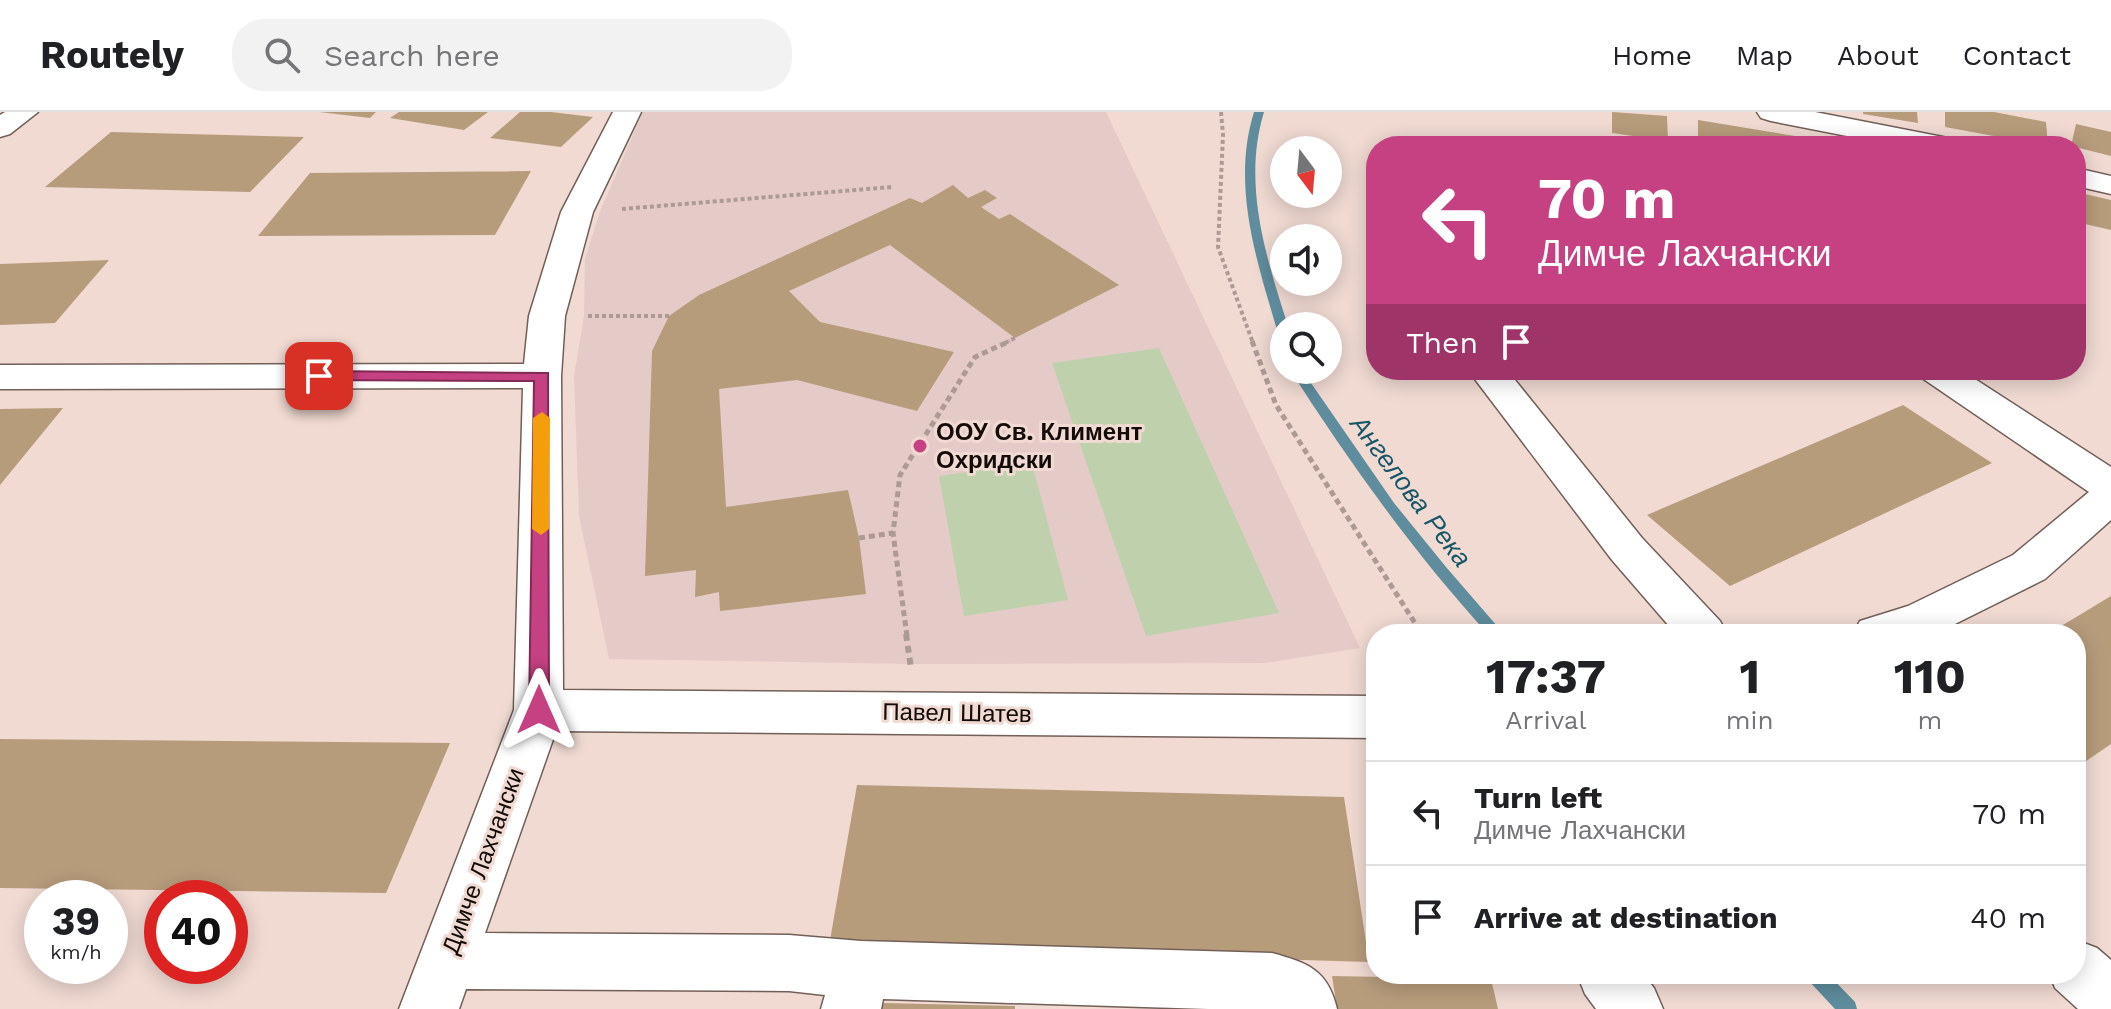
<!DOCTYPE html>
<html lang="en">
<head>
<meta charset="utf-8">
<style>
	:root { --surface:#fff; --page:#f2f2f2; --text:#202124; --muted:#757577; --line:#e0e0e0 }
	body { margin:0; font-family:"Work Sans",sans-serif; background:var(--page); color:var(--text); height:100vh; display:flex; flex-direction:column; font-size:30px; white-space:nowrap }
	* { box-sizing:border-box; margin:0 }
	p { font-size:26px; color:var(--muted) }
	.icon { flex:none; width:44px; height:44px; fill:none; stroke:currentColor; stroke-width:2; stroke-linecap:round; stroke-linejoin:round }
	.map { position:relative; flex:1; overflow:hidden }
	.sheet { position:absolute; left:1366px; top:512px; width:720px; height:360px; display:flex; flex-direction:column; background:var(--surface); border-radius:32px; box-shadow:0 4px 20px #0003 }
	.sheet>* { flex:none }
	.banner { position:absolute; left:1366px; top:24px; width:720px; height:244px; border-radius:32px; box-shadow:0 4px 20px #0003; background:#c64182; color:#fff; overflow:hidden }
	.needle { width:52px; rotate:164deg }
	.tools { position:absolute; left:1270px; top:24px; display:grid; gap:16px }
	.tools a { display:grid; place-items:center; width:72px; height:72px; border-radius:50%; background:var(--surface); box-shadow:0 4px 20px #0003; font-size:40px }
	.speed { position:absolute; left:24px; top:768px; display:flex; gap:16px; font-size:40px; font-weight:700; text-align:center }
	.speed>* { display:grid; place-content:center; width:104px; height:104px; border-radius:50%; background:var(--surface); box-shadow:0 4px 20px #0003; line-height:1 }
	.speed small { font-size:20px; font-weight:400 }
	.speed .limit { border:12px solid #d22; background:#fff; color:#111 }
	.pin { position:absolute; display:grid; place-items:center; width:68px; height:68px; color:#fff; margin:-34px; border-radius:16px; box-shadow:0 4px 12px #0006 }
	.me { position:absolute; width:88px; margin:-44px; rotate:0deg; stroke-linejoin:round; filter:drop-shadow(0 0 6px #0008) }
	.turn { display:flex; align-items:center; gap:28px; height:168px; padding:0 40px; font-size:36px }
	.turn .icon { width:104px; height:104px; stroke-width:2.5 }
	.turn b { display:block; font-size:56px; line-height:68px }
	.then { display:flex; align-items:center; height:76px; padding:0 40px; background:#0003; gap:16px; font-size:30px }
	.eta { display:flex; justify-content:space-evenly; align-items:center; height:136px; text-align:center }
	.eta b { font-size:48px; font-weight:700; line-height:56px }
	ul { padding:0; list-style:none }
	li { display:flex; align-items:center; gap:24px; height:104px; padding:0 40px; border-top:2px solid var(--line) }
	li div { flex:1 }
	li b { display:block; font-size:30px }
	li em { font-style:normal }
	header { display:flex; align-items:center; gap:48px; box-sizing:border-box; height:112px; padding:0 40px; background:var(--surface); border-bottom:2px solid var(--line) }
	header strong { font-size:38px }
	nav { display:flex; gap:44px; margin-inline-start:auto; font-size:28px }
	.search { width:560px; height:72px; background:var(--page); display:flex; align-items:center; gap:20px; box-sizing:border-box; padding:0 28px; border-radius:32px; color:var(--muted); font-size:30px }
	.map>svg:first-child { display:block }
	.education { fill:#e5cbc7 }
	.green { fill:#bfd1ac }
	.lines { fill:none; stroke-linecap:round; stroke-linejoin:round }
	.stream { fill:#5f8d9d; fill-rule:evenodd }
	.building { fill:#b79c7c }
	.minor-casing { stroke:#725f58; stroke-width:3 }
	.path-far2 { stroke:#ac9b94; stroke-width:4; stroke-dasharray:4 3; stroke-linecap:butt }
	.path-far1 { stroke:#ac9b94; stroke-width:5; stroke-dasharray:6 4; stroke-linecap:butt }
	.path { stroke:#ac9b94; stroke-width:6; stroke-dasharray:7 5; stroke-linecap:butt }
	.minor { fill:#fff; fill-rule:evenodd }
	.route { fill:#c64182; stroke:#812a54; stroke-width:2 }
	.slow { fill:#f59e0b }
	.poi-dot { fill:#c64182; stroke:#f0dad2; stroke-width:3 }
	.labels { text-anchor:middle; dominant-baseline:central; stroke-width:6; stroke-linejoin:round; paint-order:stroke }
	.poi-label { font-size:24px; font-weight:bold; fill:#120b08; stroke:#f0dad2; text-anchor:start }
	.street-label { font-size:24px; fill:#120b08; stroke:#f0dad2 }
	.water-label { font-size:26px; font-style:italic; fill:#175668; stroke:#f0dad2 }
</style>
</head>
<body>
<header>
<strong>Routely</strong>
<div class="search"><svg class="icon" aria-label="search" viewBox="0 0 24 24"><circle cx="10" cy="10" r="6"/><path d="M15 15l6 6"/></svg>Search here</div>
<nav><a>Home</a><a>Map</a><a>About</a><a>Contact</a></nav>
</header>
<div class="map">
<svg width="2111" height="897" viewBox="0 0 2111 897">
	<rect width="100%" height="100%" fill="#f0dad2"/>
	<path class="education" d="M643,0H1106L1360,536L1265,551L911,552L609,547L579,404L574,264L584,204L585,147L600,99Z"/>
	<path class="green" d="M1159,236L1279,501L1146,524L1052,251Z
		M1032,351L1068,488L964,504L939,364Z"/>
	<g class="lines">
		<path class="stream" d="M1254,0H1264C1242,72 1266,145 1288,214H1284V225L1278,221C1257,150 1231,74 1254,0Z
			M1290,258H1302L1394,391L1446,455L1504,522H1488C1413,440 1350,351 1290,258Z
			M1806,862H1828L1855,890L1857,897H1835L1808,868Z"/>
	</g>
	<path class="building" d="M319,0H376L370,6Z
		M399,0H488L464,18L390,6Z
		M520,0H551L593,5L561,35L490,26Z
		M1612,0L1667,4L1668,29L1612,21Z
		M1863,0H1917L1918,11L1863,2Z
		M1945,0H1994L2046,10L2048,34L1945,15Z
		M1698,8L1795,24L1797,34H1698Z
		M2076,12L2111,20V44L2071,34Z
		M111,20L304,25L250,80L45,75Z
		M531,59L495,123L258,124L310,61Z
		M953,73L968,86L985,78L997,86L981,95L999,107L1010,102L1119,173L1015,226L890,133L789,179L820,210L954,240L917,299L797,268L719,277L726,395L848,378L859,426L866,482L720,499L719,480L695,485L696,458L645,464L652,239L669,204L699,183L910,86L922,91Z
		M2076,80L2111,88V118L2076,110Z
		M109,148L55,211L0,213V152Z
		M1903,293L1992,351L1730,474L1647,403Z
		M63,296L0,373V297Z
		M2111,484V632L2076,656V522H2048Z
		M0,627L450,631L386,781L0,776Z
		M857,673L1344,685L1369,850L829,834Z
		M1332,864L1491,867L1498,897H1337Z
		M882,891L1015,894V897H882Z"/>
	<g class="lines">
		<defs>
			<path id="minor" d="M5,0H38L10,22L0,25V3Z
				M613,0H641L593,100L565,204L561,264L563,578L1376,584V626L556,619L485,821L789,823L861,829L1272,841C1308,851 1328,858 1337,897H1208L883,887L881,897H821L825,883L789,879L466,877L459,897H399L514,598L523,276L0,277V253L524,252L529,204L561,100Z
				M1757,0H1815L1943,25L1954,28L1958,34H1898L1771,9L1761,6Z
				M2076,56L2111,64V82L2076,74Z
				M1468,258H1507L1642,426L1720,509L1727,522H1676L1612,448Z
				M1916,258H1961L2111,355V408L2045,467L1939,520L1853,522L1860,509L1908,494L2013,443L2089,380L1922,266Z
				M2076,828L2097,836L2111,848V897H2078L2055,876L2050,862H2076Z
				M1577,862H1643L1654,876L1663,897H1596L1585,882Z"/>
		</defs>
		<use href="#minor" class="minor-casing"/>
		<path class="path-far2" d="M1221,0L1223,23L1218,135L1253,231
			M622,97L892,75
			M588,204H669
			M1005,231L1015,226"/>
		<path class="path-far1" d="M1252,229L1276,293L1422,522
			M859,426L893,421
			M907,524L893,421L900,363L975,245L1010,229"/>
		<path class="path" d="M906,522L911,556"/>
		<use href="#minor" class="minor"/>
	</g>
	<path class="route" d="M319,259L548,261L549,598L546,604L539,606L532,604L529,598L534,269L313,268L311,264Z"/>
	<path class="slow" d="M542,300L550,306L549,417L541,423L532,417L533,306Z"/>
	<circle class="poi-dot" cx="920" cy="334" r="8"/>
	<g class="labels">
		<g class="poi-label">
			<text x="936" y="320">ООУ Св. Климент<tspan x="936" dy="28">Охридски</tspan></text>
		</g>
		<g class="street-label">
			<text transform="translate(957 601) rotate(1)">Павел Шатев</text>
			<text transform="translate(483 749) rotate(-70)">Димче Лахчански</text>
		</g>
		<g class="water-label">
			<text transform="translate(1411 379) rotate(53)">Ангелова Река</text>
		</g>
	</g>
</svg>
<div class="tools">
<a><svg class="needle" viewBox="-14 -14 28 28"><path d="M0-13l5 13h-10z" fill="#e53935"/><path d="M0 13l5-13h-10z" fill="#757577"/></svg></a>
<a><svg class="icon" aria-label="sound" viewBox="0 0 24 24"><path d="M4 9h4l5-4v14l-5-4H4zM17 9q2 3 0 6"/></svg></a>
<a><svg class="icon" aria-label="search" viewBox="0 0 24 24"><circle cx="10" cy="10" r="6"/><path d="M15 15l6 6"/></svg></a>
</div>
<div class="speed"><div>39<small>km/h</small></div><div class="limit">40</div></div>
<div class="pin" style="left:319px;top:264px;background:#d93025"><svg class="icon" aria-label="arrive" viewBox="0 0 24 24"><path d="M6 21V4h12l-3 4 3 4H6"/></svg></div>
<svg class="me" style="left:539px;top:598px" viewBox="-20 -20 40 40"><path d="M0-17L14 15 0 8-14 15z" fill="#c64182" stroke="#fff" stroke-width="4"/></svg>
<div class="banner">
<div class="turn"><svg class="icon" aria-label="left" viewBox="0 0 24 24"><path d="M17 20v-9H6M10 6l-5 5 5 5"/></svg><div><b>70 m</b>Димче Лахчански</div></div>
<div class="then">Then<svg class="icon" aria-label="arrive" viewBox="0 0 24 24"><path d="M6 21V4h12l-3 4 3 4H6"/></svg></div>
</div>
<section class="sheet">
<div class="eta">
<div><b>17:37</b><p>Arrival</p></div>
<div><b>1</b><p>min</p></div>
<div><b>110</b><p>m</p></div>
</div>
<ul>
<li><svg class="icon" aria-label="left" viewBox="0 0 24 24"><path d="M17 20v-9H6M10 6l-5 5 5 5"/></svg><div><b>Turn left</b><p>Димче Лахчански</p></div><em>70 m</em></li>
<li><svg class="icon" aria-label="arrive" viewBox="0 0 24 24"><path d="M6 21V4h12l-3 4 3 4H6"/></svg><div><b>Arrive at destination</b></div><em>40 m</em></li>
</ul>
</section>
</div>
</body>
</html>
